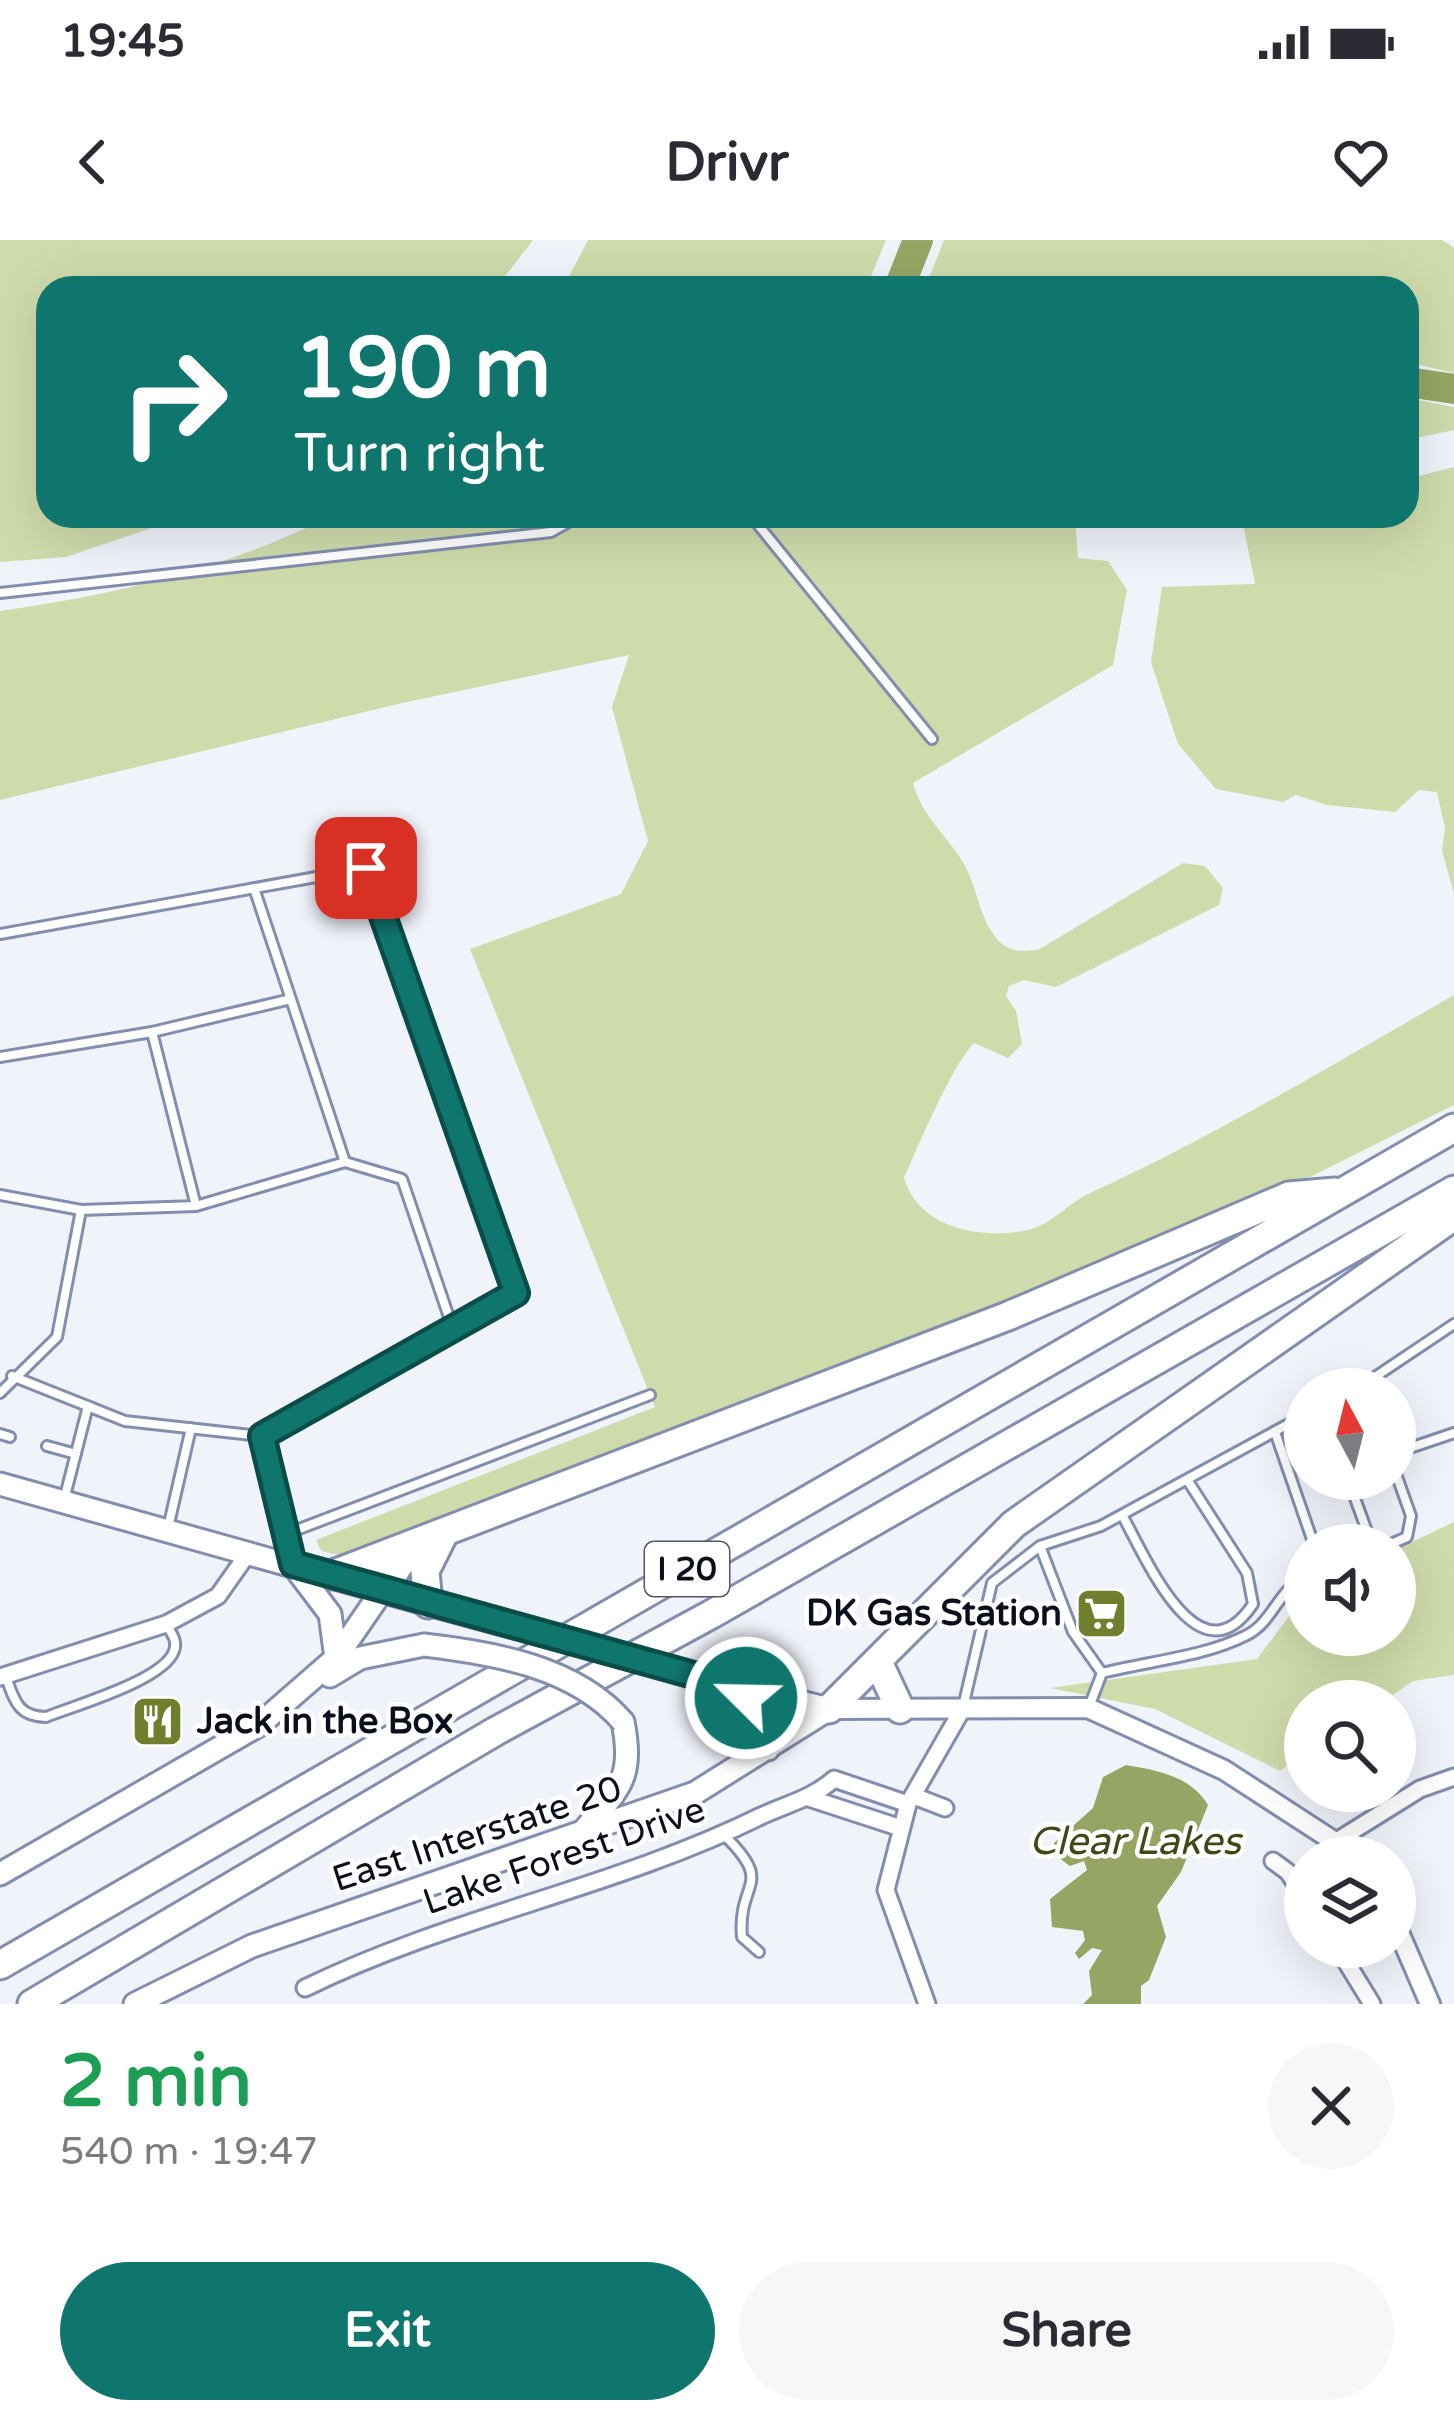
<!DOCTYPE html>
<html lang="en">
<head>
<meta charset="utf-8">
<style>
	:root { --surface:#fff; --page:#f7f7f7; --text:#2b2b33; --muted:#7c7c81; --accent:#0f766e }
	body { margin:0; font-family:"Varela Round",sans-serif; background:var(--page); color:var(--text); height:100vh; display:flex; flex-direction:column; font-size:45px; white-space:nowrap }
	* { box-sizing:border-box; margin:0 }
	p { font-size:39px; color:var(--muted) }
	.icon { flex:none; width:66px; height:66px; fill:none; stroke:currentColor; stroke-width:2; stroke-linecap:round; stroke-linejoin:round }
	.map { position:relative; height:1764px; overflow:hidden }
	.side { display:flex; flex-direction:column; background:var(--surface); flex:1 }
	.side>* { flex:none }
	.guide { position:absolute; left:36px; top:36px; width:1383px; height:252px; border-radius:36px; box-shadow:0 12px 48px #0002; background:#0f766e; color:#fff; overflow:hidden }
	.needle { width:78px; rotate:353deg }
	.tools { position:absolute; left:1284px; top:1128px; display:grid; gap:24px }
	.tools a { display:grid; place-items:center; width:132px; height:132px; border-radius:50%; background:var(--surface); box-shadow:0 12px 48px #0002; font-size:60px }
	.pin { position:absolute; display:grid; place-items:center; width:102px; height:102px; color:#fff; margin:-51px; border-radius:24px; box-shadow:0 6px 18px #0006 }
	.me { position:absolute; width:132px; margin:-66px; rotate:293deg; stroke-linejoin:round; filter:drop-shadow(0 0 9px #0008) }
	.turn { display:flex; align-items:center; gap:42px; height:252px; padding:0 60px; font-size:54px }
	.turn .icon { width:156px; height:156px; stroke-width:2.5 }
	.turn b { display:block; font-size:84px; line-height:102px }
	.round { display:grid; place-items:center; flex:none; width:126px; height:126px; border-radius:63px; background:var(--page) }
	.head { display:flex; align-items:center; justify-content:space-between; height:204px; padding:0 60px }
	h1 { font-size:72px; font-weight:700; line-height:90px; color:#1e9e55 }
	.action { display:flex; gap:24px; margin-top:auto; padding:24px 60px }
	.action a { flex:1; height:138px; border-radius:72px; background:var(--accent); color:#fff; font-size:48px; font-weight:700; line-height:138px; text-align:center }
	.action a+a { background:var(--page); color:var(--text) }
	.status { display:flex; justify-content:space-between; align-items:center; height:84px; padding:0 60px; background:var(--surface); direction:ltr }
	.status svg { height:33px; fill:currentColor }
	header { display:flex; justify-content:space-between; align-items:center; height:156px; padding:0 60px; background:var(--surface); font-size:54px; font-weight:700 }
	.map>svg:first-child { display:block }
	.green { fill:#cfdbab }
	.water { fill:#97a564 }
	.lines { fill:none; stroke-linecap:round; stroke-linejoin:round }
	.river { stroke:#97a564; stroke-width:30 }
	.service-casing { stroke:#838eae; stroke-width:14 }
	.minor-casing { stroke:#838eae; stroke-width:21 }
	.tertiary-casing { stroke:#838eae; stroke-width:24 }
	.secondary-casing { stroke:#838eae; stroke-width:27 }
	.motorway-casing { stroke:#838eae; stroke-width:33 }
	.service { stroke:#fff; stroke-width:8 }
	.minor { stroke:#fff; stroke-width:15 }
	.tertiary { stroke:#fff; stroke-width:18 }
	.secondary { stroke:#fff; stroke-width:21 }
	.motorway { stroke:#fff; stroke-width:27 }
	.secondary-bridge-casing { stroke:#838eae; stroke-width:27; stroke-linecap:butt }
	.secondary-bridge { stroke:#fff; stroke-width:21 }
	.route-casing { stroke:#0a4d48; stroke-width:30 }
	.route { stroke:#0f766e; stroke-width:21 }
	.labels { text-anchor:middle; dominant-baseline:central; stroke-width:9; stroke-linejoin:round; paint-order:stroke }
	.shield { fill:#fff; stroke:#54575f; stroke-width:3 }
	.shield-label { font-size:33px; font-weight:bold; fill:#0b0f1b }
	.poi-label { font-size:36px; font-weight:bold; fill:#0b0f1b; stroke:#fff; text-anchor:end }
	.street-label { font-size:36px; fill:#0b0f1b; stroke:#fff }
	.water-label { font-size:39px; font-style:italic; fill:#3f4817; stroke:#fff }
</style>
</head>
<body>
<div class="status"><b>19:45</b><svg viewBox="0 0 49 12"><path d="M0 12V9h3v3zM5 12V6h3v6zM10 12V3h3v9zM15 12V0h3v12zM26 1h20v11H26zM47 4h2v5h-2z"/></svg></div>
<header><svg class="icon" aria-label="back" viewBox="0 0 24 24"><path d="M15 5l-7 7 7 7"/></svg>Drivr<svg class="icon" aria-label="heart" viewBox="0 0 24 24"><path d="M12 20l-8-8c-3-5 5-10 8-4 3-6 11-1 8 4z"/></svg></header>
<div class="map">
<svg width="1454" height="1764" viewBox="0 0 1454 1764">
	<rect width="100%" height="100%" fill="#f0f3fa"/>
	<path class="green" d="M0,0H533L496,48H48V276H187L66,317L0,322Z
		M588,0H886L866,48H563Z
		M944,0H1442L1454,8V133L1407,122V48H925Z
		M1407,158L1454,167V190L1407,200Z
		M1454,227V653L1442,611L1445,588L1437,552L1419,550L1395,572L1327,565L1296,555L1283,562L1216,549L1178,504L1151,422L1162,347L1255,344L1243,283L1270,276H1407V239Z
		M331,276H1075L1078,318L1108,321L1127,350L1113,425L913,543C922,577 947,595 964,624C978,648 979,682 1001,703C1012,713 1025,711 1038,710L1183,623L1205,626L1223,648L1219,665L1056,747L1024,740L1009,746L1006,756L1016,771L1022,804L1008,818L974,803C952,825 919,905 904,938C919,989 982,1000 1028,990C1052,984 1067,964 1090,953C1216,895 1334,824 1454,755V865L1294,945L870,1117L372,1309L343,1316L321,1311L316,1300L655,1167L470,709L621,654L648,601L612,467L629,415L398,464L0,560V371C115,355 226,329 331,276Z
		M1454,1282V1435L1413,1441L1384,1461H1305V1514L1280,1531L1155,1469L1050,1448L1257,1419L1305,1355V1395H1395V1310Z"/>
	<path class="water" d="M1126,1525C1156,1530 1191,1536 1208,1565L1181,1632L1157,1666L1166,1697L1149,1740L1141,1746V1764H1083L1092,1755L1089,1731L1102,1710L1092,1708L1079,1719L1075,1713L1085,1700L1083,1691L1052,1687L1050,1659L1087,1630L1084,1621L1070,1626L1055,1615L1054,1603L1093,1568L1103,1537Z"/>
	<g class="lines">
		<path class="river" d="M899,48L918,0
			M1407,142L1454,149"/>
		<defs>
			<path id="service" d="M751,276L932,499
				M0,353L551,292L579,276
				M0,694L366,628L516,1053L261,1196L293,1323
				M152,792L291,759
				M0,817L152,792L196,966
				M345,922L402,939L453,1089
				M0,955L81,970L196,966L345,922L254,648
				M12,1136L125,1181L261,1196
				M1357,1149L1454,1084
				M0,1153L57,1097L81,970
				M1275,1192L1314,1305
				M0,1194L10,1197
				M47,1206L76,1214
				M1395,1213L1454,1193
				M1348,1239L1372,1305
				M64,1260L88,1166
				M1122,1275C1145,1315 1198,1446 1253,1364L1247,1333L1188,1241
				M168,1288L191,1188
				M286,1294L650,1155
				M1389,1305L1407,1297L1411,1276L1395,1231
				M1102,1433C1149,1421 1204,1417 1247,1395C1274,1381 1278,1349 1305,1338
				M6,1437C15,1462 18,1476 46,1477C76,1465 164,1440 174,1411C178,1400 171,1393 166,1384
				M963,1467L992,1343L1040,1306
				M1089,1467L1102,1433L1073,1392L1040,1306L1101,1286L1305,1175
				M724,1595C776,1646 737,1640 742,1697L759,1712"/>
			<path id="minor" d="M0,1437L166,1384L218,1356L249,1312
				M914,1556L945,1568
				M809,1558L901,1588
				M1335,1602L1420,1549L1454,1537
				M1273,1621L1288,1632L1305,1658
				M1337,1707L1372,1764
				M305,1748C452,1676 615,1648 761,1576C787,1564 813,1558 834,1539L908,1564
				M927,1764L886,1650L908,1564L963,1468"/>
			<path id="tertiary" d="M829,1469L1088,1468L1224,1530L1335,1602L1346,1617
				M1395,1683L1430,1764"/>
			<path id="secondary" d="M0,1244L428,1364
				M293,1325L330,1374L336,1418
				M330,1436L360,1418L424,1405
				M716,1441L829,1469
				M744,1449L768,1509
				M582,1593C617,1549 635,1541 623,1482
				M0,1634L259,1485L336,1418L382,1351
				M135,1764L252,1706L695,1553L829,1469"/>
			<path id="motorway" d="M331,1335L1008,1076L1289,956L1335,952
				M382,1351L410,1308
				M428,1364L425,1331L443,1295
				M879,1424L900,1469
				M829,1469L1014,1284L1454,976
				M0,1725L1454,888
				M32,1764L496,1491L710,1375L1454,950"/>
		</defs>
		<use href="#service" class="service-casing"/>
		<use href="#minor" class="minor-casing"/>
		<use href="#tertiary" class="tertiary-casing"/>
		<use href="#secondary" class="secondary-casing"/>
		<use href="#motorway" class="motorway-casing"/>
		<use href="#service" class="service"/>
		<use href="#minor" class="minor"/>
		<use href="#tertiary" class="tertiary"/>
		<use href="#secondary" class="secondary"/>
		<use href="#motorway" class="motorway"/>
		<defs>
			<path id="secondary-bridge" d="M428,1364L716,1441
				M424,1405C494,1413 576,1427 623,1482"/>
		</defs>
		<use href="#secondary-bridge" class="secondary-bridge-casing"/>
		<use href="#secondary-bridge" class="secondary-bridge"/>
	</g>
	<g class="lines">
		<defs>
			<path id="route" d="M366,628L516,1053L262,1196L293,1324L744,1449L746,1458"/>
		</defs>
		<use href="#route" class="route-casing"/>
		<use href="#route" class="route"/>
	</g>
	<defs>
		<symbol id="supermarket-square" viewBox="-11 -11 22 22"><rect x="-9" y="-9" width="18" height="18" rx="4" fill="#707f2d" stroke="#fff"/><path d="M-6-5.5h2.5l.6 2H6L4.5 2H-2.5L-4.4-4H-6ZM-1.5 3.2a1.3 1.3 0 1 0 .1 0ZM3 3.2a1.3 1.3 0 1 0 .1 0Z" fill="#fff"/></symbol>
		<symbol id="restaurant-square" viewBox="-11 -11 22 22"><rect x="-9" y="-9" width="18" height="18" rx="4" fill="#707f2d" stroke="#fff"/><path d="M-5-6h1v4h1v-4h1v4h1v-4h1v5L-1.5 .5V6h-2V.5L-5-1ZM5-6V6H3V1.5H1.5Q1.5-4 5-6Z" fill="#fff"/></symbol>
	</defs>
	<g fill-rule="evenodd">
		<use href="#supermarket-square" x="1072" y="1344" width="59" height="59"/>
		<use href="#restaurant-square" x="128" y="1452" width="59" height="59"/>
	</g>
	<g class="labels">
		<rect class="shield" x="645" y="1302" width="84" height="54" rx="9"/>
		<g class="shield-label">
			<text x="687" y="1329">I 20</text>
		</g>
		<g class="poi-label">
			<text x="1062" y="1373">DK Gas Station</text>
			<text x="197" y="1481" text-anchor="start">Jack in the Box</text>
		</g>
		<g class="street-label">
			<text transform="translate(477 1594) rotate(-18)">East Interstate 20</text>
			<text transform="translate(564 1616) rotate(-19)">Lake Forest Drive</text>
		</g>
		<g class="water-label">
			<text x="1135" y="1601">Clear Lakes</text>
		</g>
	</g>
</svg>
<div class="tools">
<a><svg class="needle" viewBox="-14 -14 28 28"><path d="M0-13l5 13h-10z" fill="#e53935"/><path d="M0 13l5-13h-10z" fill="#7c7c81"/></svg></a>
<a><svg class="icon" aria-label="sound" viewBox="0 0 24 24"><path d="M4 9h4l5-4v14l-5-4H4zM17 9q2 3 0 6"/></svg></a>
<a><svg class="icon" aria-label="search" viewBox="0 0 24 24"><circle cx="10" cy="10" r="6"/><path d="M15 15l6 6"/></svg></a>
<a><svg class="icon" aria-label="layers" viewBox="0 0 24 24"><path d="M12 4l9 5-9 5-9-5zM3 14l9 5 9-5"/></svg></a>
</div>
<div class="pin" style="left:366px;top:628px;background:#d93025"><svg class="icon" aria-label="arrive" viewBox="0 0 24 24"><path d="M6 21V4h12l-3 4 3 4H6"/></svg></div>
<svg class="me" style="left:746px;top:1458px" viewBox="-20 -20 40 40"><circle r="17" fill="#0f766e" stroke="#fff" stroke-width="3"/><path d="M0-11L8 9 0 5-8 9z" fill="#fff"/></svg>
<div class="guide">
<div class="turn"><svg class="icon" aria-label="right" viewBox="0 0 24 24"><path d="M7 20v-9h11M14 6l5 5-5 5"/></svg><div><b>190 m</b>Turn right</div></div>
</div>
</div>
<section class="side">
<div class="head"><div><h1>2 min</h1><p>540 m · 19:47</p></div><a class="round"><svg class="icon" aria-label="close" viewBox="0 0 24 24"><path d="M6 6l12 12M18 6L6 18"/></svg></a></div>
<div class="action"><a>Exit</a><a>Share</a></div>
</section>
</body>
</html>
